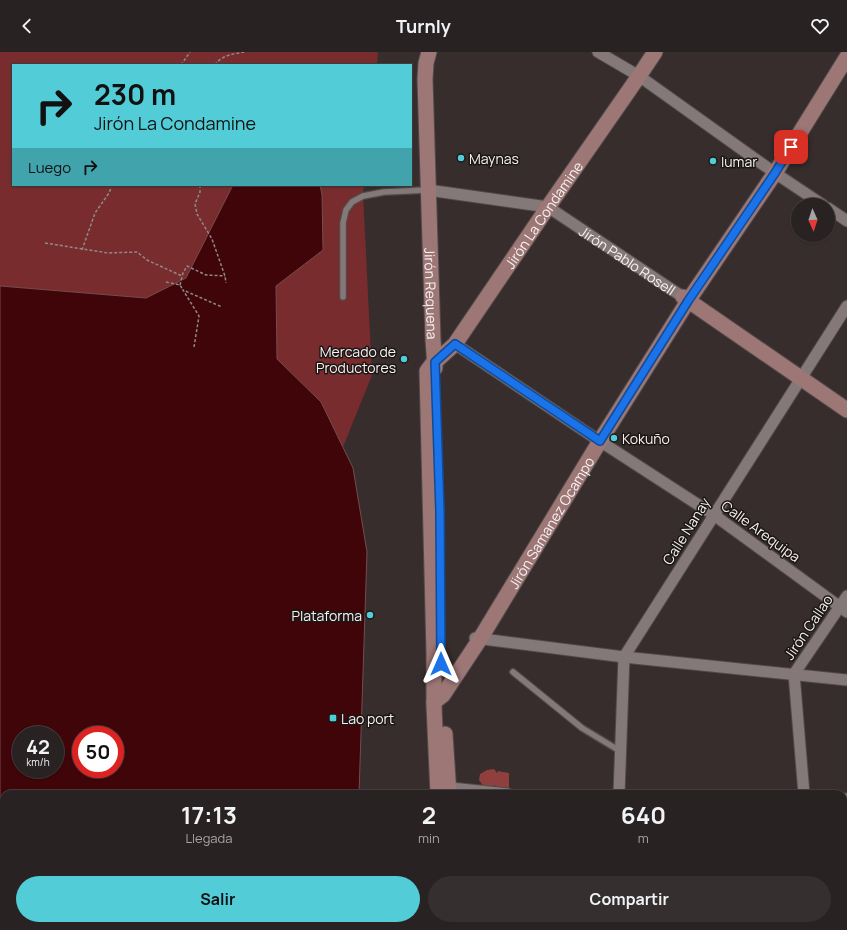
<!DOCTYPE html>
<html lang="es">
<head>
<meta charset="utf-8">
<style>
	:root { --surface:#292222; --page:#352f2f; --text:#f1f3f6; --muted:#a5a4a5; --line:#453f40; --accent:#52ccd6 }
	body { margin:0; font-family:Manrope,sans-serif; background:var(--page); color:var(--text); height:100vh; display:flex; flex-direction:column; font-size:15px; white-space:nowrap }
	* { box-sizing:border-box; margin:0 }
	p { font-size:13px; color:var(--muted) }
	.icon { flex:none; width:22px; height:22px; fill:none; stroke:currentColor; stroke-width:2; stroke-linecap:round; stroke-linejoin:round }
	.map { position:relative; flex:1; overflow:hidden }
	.panel { position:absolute; left:0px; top:738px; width:847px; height:140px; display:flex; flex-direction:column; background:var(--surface); border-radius:12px 12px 0 0; box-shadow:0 1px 3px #0004,0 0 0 1px var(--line) }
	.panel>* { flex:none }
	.top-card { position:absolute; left:12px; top:12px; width:400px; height:122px; border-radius:0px; box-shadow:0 1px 3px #0004,0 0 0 1px var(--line); background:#52ccd6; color:#111; overflow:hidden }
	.needle { width:26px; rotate:177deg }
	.tools { position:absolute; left:791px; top:146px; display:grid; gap:8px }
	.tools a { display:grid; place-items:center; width:44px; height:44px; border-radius:50%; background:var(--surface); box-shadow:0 1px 3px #0004,0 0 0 1px var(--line); font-size:20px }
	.speed { position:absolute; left:12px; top:674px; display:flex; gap:8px; font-size:20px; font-weight:700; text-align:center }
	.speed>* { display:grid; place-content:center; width:52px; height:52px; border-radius:50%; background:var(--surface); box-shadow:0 1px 3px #0004,0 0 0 1px var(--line); line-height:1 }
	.speed small { font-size:10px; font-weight:400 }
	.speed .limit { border:6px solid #d22; background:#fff; color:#111 }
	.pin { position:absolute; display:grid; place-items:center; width:34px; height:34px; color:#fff; margin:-17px; border-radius:8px; box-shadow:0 2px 6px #0006 }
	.me { position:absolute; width:44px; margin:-22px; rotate:0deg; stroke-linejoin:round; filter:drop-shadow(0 0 3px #0008) }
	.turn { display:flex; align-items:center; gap:14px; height:84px; padding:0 16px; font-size:18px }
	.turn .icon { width:52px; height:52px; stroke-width:2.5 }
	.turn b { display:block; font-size:28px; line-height:34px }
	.then { display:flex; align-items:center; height:38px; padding:0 16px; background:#0003; gap:8px; font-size:15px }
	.eta { display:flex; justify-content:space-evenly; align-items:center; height:68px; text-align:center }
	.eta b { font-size:24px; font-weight:700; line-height:28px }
	.primary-button { display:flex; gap:8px; margin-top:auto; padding:8px 16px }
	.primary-button a { flex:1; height:46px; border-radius:24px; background:var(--accent); color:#111; font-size:16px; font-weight:700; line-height:46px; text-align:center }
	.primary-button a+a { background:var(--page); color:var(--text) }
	header { display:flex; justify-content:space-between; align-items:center; height:52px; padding:0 16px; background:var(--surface); font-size:18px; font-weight:700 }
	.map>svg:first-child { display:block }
	.green { fill:#782c2d }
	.forest { fill:#8f3f3e }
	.water { fill:#3f0509; stroke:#764c4e; fill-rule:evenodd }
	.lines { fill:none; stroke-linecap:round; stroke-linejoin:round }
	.lane-casing { stroke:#524a4a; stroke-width:8 }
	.street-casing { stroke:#524a4a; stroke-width:13 }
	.secondary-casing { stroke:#524a4a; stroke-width:17 }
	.path { stroke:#918988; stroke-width:1.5; stroke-dasharray:3 2; stroke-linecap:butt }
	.lane { stroke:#847978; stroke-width:5.5 }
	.street { stroke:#847978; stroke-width:11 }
	.secondary { stroke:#9c7776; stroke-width:15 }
	.route-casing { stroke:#114b97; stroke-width:10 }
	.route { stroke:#1a73e8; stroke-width:7 }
	.poi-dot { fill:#52ccd6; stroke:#1b1716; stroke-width:1.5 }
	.labels { text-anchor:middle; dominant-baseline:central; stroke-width:3; stroke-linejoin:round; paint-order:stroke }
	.poi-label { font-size:14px; fill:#f8f1f0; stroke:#1b1716; text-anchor:start }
	.street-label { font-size:14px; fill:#f8f1f0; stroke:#1b1716 }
</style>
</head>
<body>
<header><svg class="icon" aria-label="back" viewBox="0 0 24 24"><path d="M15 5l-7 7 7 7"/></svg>Turnly<svg class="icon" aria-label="heart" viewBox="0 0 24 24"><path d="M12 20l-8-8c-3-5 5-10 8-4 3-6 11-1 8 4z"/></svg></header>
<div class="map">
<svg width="847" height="878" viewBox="0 0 847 878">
	<rect width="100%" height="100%" fill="#372d2d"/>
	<path class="green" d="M0,0H378L377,13H13V133H233L186,227L146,246L0,234Z
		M320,133H364L363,141L372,323L343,395L321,350L277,307L276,234L321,138Z"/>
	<path class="forest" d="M494,717L497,721L498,719L509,721V737L497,736L495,733L494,737L484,735L479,728L480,722L487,718Z"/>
	<path class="water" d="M233,133H320L322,143L323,198L276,234L277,307L321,350L353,416L367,500L359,742H4V874H355V878H0V234L146,246L186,226ZM21,683H55V717H21ZM81,683H115V717H81Z"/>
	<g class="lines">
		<defs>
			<path id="lane" d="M343,245V171L346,158L352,150L363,144L384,140L427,138
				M513,620L582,676L620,699"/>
			<g id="street">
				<path d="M598,0L639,24L775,121L823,153"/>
				<path id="s1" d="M428,138L548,155L683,245"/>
				<path d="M828,156L847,169"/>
				<path d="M455,292L592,384L714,463L847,560"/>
				<path d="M475,586L624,605L847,628"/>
				<path d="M442,735L508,742"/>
				<path d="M619,742L624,605L847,254"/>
				<path d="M804,742L794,622L847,544"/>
				<path d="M843,747H847"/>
				<path d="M819,874V878"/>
			</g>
			<g id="secondary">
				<path id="s2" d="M429,0L426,11L425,27L433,288L435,316"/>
				<path d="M683,245L847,358"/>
				<path id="s3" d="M434,650L443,643L480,587L600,389L688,249L775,121L847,5"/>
				<path d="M445,682L449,742"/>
				<path id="s4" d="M438,742L434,654V601L427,319L433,311L435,310L455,292L548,155L639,24L655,0"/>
				<path d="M440,874V878"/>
				<path d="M451,874V878"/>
			</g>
		</defs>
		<use href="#lane" class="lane-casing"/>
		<use href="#street" class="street-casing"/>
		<use href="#secondary" class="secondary-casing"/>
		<path class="path" d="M181,13L190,0
			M215,13C221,3 234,2 245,0
			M200,133V140L195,152L197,162L212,187L225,224L226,231
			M45,191L108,201L137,200L147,208L182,224
			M82,198L95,161L109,141L112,133
			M166,230L180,233L183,238
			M180,233L183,221L187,214L206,223L225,224
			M194,295L199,264L183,238L222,255"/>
		<use href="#lane" class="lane"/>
		<use href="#street" class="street"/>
		<use href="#secondary" class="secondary"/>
	</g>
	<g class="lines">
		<defs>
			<path id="route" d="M441,612L440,459L435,310L455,292L600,389L688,249L775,121L791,95"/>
		</defs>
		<use href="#route" class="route-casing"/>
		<use href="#route" class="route"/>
	</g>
	<g class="poi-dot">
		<circle cx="461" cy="106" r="4"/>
		<circle cx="713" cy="109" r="4"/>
		<circle cx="404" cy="307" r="4"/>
		<circle cx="614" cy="386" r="4"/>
		<circle cx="370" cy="563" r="4"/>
		<rect x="329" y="662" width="8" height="8" rx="2"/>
	</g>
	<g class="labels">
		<g class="poi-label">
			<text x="469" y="106">Maynas</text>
			<text x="721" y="109">lumar</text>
			<text x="396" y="299" text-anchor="end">Mercado de<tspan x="396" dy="16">Productores</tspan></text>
			<text x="622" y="386">Kokuño</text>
			<text x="362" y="563" text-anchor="end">Plataforma</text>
			<text x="341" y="666">Lao port</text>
		</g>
		<g class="street-label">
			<text stroke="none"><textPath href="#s4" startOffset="619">Jirón La Condamine</textPath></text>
			<text stroke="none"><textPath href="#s1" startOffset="217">Jirón Pablo Rosell</textPath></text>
			<text stroke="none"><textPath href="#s2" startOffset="242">Jirón Requena</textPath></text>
			<text stroke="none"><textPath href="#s3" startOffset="215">Jirón Samanez Ocampo</textPath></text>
			<text transform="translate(686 479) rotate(-58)">Calle Nanay</text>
			<text transform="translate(761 479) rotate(36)">Calle Arequipa</text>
			<text transform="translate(808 575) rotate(-56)">Jirón Callao</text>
		</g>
	</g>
</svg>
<div class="tools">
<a><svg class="needle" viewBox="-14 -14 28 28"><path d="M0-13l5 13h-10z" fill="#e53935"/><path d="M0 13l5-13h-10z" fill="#a5a4a5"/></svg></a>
</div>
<div class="speed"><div>42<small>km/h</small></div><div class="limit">50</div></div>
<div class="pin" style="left:791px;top:95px;background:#d93025"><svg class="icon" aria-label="arrive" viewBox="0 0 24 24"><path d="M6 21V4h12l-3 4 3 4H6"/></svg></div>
<svg class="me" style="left:441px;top:612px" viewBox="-20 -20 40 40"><path d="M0-17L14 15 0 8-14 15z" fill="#1a73e8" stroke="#fff" stroke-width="4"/></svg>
<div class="top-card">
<div class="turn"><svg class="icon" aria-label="right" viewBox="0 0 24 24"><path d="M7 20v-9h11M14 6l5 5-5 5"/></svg><div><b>230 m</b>Jirón La Condamine</div></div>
<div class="then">Luego<svg class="icon" aria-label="right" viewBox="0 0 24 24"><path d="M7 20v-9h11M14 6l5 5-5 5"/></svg></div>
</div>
<section class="panel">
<div class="eta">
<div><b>17:13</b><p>Llegada</p></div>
<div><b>2</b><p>min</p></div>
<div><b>640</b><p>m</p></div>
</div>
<div class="primary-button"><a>Salir</a><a>Compartir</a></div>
</section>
</div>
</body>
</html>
